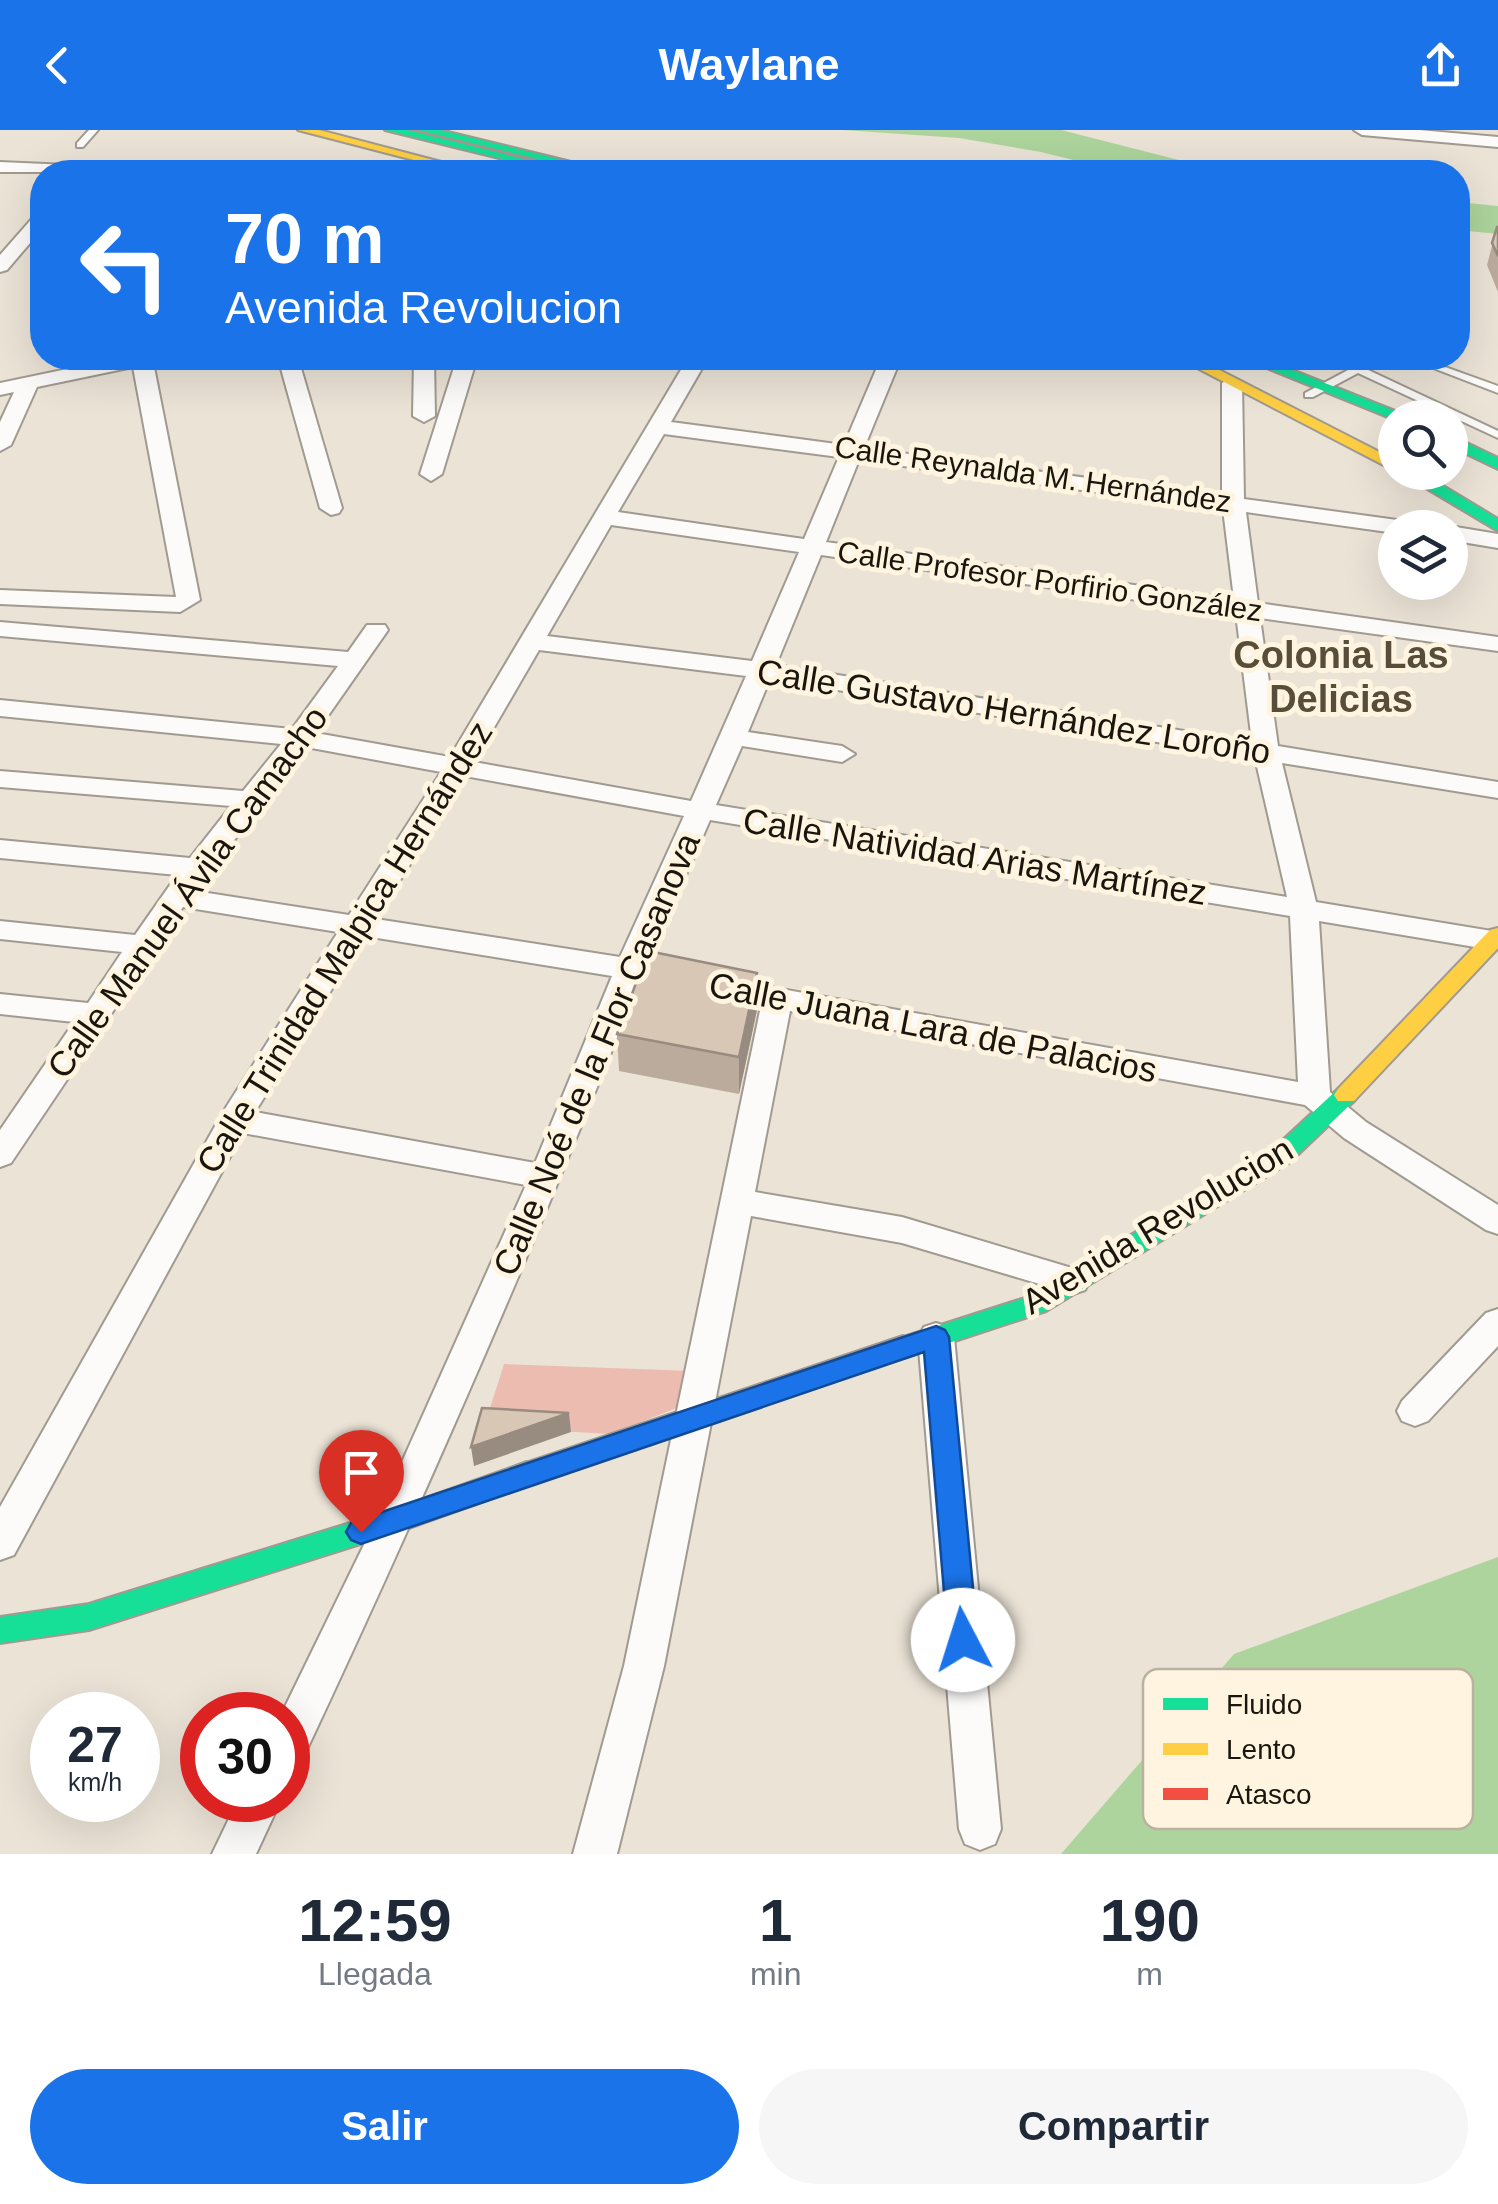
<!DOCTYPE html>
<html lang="es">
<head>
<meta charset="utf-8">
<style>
	:root { --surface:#fff; --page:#f6f6f7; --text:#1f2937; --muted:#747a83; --accent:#1a73e8 }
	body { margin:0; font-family:Helvetica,sans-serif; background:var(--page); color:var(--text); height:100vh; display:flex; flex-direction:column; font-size:38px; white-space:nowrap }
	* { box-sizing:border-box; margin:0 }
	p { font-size:32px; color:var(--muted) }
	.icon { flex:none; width:55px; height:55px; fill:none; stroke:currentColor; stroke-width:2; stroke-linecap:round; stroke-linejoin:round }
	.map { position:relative; height:1724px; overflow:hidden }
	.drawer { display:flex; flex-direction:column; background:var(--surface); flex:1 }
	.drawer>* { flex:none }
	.hud { position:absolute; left:30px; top:30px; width:1440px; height:210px; border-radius:40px; box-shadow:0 10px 40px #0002; background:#1a73e8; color:#fff; overflow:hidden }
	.fabs { position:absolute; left:1378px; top:270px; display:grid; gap:20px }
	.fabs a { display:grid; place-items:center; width:90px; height:90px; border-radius:50%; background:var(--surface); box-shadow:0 10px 40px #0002; font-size:50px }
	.speed { position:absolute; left:30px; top:1562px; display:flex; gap:20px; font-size:50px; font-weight:700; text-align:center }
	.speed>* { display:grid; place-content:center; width:130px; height:130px; border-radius:50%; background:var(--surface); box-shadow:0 10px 40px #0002; line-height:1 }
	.speed small { font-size:25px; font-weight:400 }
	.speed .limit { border:15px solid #d22; background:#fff; color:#111 }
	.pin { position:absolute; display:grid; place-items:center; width:85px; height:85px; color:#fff; margin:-102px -42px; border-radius:50% 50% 50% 0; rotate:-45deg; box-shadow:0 0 10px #0007 }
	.pin .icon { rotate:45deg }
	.me { position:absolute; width:110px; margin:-55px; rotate:355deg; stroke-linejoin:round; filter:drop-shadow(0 0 8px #0008) }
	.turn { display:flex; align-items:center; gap:35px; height:210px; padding:0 30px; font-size:45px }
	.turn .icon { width:130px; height:130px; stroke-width:2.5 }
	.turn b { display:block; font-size:70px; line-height:85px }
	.eta { display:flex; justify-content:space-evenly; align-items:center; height:170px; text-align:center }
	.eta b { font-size:60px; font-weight:800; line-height:70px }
	.cta { display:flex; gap:20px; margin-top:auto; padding:20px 30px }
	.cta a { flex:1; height:115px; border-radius:60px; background:var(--accent); color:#fff; font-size:40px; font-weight:800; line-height:115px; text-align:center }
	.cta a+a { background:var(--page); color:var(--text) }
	header { display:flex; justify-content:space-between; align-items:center; height:130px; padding:0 30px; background:var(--accent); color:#fff; font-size:45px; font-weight:800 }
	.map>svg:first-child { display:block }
	.green { fill:#edbcb0 }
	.water { fill:#add49c }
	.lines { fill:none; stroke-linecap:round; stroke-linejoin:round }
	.lane-casing { stroke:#a09a90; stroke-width:4 }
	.street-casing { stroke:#a09a90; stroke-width:4 }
	.fast-casing { stroke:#a09a90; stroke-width:4 }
	.slow-casing { stroke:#a09a90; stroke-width:4 }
	.jam-casing { stroke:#a09a90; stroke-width:4 }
	.lane { fill:#fcfbf9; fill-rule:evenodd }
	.street { fill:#fcfbf9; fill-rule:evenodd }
	.fast { fill:#16e098; fill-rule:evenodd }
	.slow { fill:#ffcf43; fill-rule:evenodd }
	.jam { fill:#f24e42; fill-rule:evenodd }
	.wall { fill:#bbab9d }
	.shaded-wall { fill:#988b7f }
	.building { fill:#d9c7b6; stroke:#988b7f; stroke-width:2.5 }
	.route { fill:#1a73e8; stroke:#114b97; stroke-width:2.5 }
	.labels { text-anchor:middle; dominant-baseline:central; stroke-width:10; stroke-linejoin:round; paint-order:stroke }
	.far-street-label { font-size:30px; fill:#1a160d; stroke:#fef4e0 }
	.street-label { font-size:35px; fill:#1a160d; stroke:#fef4e0 }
	.neighbourhood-label { font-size:38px; font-weight:bold; fill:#584d39; stroke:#fef4e0 }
	.key { fill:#fef4e0; stroke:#bab1a1; stroke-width:2.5 }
	.key-label { font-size:28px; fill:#1a160d }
</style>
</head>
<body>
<header><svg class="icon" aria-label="back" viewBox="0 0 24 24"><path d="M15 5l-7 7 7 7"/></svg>Waylane<svg class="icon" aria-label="share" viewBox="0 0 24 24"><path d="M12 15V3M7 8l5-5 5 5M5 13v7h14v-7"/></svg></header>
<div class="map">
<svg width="1498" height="1724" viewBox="0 0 1498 1724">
	<rect width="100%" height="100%" fill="#ebe3d6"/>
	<path class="green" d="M504,1234L693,1241L687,1274L610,1304L484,1297Z"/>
	<path class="water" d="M843,0H1061L1226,42H1122L1041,22L959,8Z
		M1458,72L1498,76V104L1458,100Z
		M1498,1427V1724H1061L1234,1524Z"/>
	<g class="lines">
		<defs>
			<path id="lane" d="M89,0H98L83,17H77V13Z
				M1330,228H1342L1358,235L1371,228H1383L1366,239L1498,301V308L1358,243L1313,267H1305V263L1350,239Z
				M1407,228H1420L1498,256V263Z"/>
			<path id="street" d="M1354,0H1419L1498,7V17L1362,5Z
				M0,32L115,37L124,42H0Z
				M42,83V99L7,140L0,142V125L36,84Z
				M120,228H156L153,232L200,470L180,482L0,474V460L176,467L133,237L37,257L11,315L0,321V292L14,262L0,265V253Z
				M278,228H298L342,378L339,383L331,385L320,378Z
				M414,228H434L435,286L424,292L413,286Z
				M457,228H477L442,344L431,351L420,344Z
				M688,228H708L671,292L844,315L881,228H901L864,318L1222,366V253L1232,247L1242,253L1244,369L1419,393L1422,398H1395V403L1246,382L1258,473L1498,507V521L1260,488L1278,616L1498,652V668L1282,633L1316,772L1498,802V818L1493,820L1319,791L1330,962L1366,992L1498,1075V1104L1486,1100L1344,1008L1305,975L790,881L755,1062L902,1087L1085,1142L1090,1151L1085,1160L1073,1164L902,1113L751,1086L664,1536L617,1724H573L624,1536L761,876L709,865L705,858L709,851L720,848L1298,952L1290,786L710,690L648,832L660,841L655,848L640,850C536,1113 423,1372 303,1628L288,1633V1585H281L376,1390L526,1055L243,1003L14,1425L0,1430V1377L223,982L338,802L183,777L11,1033L0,1037V1000L74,892L0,884V864L88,873L122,822L0,809V791L135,805L177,745L0,728V710L190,728L231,676L0,657V641L243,661L281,614L0,586V570L292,599L338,536L0,506V492L348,522L367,495H385L388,500L316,603L450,627ZM664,304L839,327L804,409L618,382ZM859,330L1223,379L1234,469L826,412ZM611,395L799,422L752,531L547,506ZM821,425L1236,484L1252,612L776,535ZM539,520L746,546L691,671L474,632ZM770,549L1255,628L1287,767L716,675L742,616L842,632L855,624L842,616L748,602ZM306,617L441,642L349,785L195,761ZM465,646L684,686L620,827L376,789ZM365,806L612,846L535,1033L255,982Z
				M1097,228H1203L1205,231L1195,237L1107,234Z
				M1450,396L1498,404V418L1450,410V398H1444Z
				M1498,1179V1216L1428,1291L1415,1296L1402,1291L1397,1281L1402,1271L1486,1183Z
				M936,1193L948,1197L954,1207L1001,1699L995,1714L980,1720L965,1714L959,1699L918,1207L924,1197Z
				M238,1670H281L256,1724H212Z"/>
			<path id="fast" d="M385,0H407L576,42H556Z
				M418,0H440L612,42H591Z
				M1242,228H1262L1413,288L1395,290Z
				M1450,305L1498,328V339L1450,316Z
				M1399,342H1420L1498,389V401Z
				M1346,957L1354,959L1358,965L1354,971L1290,1032L1046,1181L903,1228L894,1224L890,1217L894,1210L1028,1167L1272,1020L1338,959Z
				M527,1332L537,1336L541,1344L537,1352L395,1403L89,1500L0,1513V1487L89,1474L395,1379Z"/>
			<path id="slow" d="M298,0H319L468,39L460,42Z
				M1178,228H1196L1395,330V341Z
				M1498,798V818L1354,971H1338L1334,965L1338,959L1490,800Z"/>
			<path id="jam" d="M903,1206L912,1210L916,1217L912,1224L527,1356L517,1352L513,1344L517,1336Z"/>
		</defs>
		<use href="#lane" class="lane-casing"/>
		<use href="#street" class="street-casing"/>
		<use href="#fast" class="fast-casing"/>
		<use href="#slow" class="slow-casing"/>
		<use href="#jam" class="jam-casing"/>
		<use href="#lane" class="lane"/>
		<use href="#street" class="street"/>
		<use href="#fast" class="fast"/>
		<use href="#slow" class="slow"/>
		<use href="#jam" class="jam"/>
	</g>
	<path class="wall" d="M1497,97H1498V162L1487,135Z
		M757,880L739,964L619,941L617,904Z"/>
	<path class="shaded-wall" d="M757,843V880L739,964V927Z
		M569,1283L571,1302L474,1336L471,1317Z"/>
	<path class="building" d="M1497,97H1498V126L1492,113Z
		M648,821L757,843L739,927L617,904Z
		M482,1278L569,1283L471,1317Z"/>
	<path class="route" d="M936,1196L945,1200L949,1207L978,1510L973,1520L963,1524L952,1520L948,1510L924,1222L361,1414L351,1410L346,1402L351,1393L361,1389Z"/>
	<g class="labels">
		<g class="far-street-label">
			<text transform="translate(1033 344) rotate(8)">Calle Reynalda M. Hernández</text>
			<text transform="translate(1050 451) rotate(8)">Calle Profesor Porfirio González</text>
		</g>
		<g class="street-label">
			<text transform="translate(1014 581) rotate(9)">Calle Gustavo Hernández Loroño</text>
			<text transform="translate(975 726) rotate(9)">Calle Natividad Arias Martínez</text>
			<text transform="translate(187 762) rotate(-54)">Calle Manuel Ávila Camacho</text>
			<text transform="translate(344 817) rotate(-58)">Calle Trinidad Malpica Hernández</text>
			<text transform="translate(933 897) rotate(11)">Calle Juana Lara de Palacios</text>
			<text transform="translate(596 924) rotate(-67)">Calle Noé de la Flor Casanova</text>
			<text transform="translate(1157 1095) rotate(-31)">Avenida Revolucion</text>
		</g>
		<g class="neighbourhood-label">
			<text x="1341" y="525">Colonia Las<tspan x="1341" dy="44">Delicias</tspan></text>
		</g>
	</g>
	<rect x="1143" y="1539" width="330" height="160" rx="15" class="key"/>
	<rect x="1163" y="1568" width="45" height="12" fill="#16e098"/>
	<rect x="1163" y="1613" width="45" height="12" fill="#ffcf43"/>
	<rect x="1163" y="1658" width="45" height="12" fill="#f24e42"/>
	<g class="key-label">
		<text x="1226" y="1584">Fluido</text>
		<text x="1226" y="1629">Lento</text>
		<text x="1226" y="1674">Atasco</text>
	</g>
</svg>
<div class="fabs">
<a><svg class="icon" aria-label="search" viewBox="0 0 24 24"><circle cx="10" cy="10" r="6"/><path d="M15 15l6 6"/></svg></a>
<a><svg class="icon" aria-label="layers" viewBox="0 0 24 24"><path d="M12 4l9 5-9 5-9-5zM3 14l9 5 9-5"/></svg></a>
</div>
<div class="speed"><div>27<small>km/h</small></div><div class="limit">30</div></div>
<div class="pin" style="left:361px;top:1402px;background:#d93025"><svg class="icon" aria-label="arrive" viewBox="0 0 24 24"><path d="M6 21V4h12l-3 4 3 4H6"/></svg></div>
<svg class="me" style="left:963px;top:1510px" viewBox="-20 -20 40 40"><circle r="19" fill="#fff"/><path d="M0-13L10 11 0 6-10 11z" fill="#1a73e8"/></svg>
<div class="hud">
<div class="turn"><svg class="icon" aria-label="left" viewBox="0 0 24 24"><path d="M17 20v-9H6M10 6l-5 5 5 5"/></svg><div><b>70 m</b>Avenida Revolucion</div></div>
</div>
</div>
<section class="drawer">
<div class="eta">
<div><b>12:59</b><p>Llegada</p></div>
<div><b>1</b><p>min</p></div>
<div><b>190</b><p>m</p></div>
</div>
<div class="cta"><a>Salir</a><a>Compartir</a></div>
</section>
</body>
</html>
